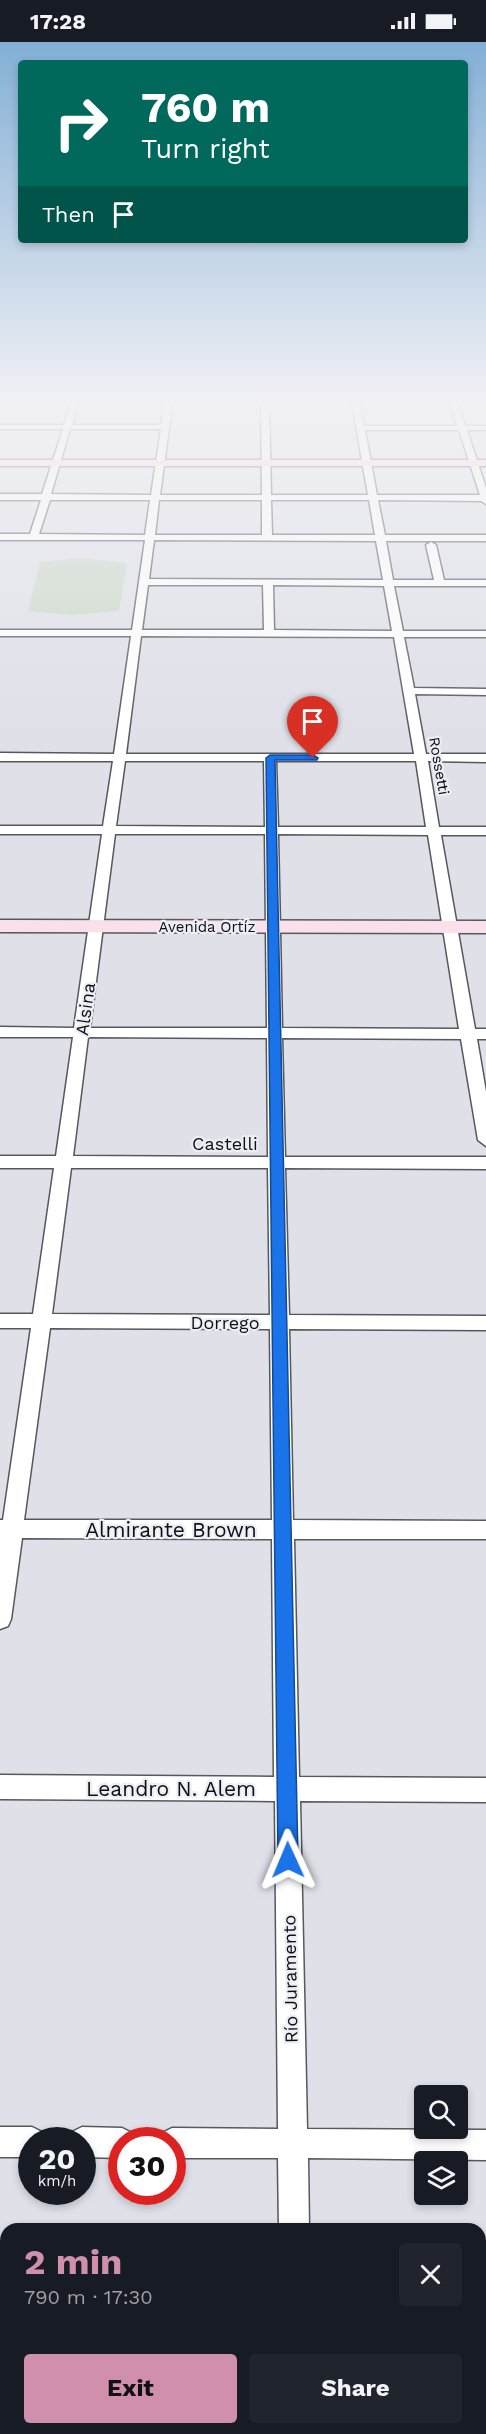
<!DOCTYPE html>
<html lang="en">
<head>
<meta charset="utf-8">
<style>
	:root { --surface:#171b24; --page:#20242c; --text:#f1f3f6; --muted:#9ea1a6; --accent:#cf8fad }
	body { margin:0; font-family:"Work Sans",sans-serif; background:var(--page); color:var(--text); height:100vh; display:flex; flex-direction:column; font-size:22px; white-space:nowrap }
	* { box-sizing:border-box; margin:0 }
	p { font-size:20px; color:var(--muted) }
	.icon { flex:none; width:33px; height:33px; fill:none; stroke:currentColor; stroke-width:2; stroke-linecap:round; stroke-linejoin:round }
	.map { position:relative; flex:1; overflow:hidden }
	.drawer { position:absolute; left:0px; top:2181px; width:486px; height:212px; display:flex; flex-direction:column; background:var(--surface); border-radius:18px 18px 0 0; box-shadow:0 3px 9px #0003 }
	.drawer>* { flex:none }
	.top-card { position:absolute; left:18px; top:18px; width:450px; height:183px; border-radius:6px; box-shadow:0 3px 9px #0003; background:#00695c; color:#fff; overflow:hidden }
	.controls { position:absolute; left:414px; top:2043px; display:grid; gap:12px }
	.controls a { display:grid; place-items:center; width:54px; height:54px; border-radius:6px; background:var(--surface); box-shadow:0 3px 9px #0003; font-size:30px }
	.speed { position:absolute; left:18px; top:2085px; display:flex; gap:12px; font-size:30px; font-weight:700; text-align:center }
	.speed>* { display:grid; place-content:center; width:78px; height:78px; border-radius:50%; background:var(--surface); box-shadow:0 3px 9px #0003; line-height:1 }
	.speed small { font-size:15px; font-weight:400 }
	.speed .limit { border:9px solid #d22; background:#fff; color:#111 }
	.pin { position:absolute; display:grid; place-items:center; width:51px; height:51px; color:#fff; margin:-62px -26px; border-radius:50% 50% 50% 0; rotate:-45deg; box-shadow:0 0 6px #0007 }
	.pin .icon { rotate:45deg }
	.me { position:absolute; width:66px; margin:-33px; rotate:359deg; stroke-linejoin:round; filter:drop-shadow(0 0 4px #0008) }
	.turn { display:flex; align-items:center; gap:21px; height:126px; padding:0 24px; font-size:27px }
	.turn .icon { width:78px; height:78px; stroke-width:2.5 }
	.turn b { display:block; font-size:42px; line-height:51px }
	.then { display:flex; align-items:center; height:57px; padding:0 24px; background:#0003; gap:12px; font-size:22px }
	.round { display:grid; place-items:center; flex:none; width:63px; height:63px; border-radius:6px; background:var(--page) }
	.head { display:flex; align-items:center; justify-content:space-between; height:102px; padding:0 24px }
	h1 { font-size:36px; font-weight:700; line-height:45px; color:var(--accent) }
	.action { display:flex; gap:12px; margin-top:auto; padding:12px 24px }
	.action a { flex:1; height:69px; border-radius:6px; background:var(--accent); color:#111; font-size:24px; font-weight:700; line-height:69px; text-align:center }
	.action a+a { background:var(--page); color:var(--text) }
	.status { display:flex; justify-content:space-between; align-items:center; height:42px; padding:0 30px; background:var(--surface); direction:ltr }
	.status svg { height:16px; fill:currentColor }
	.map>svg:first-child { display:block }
	.green { fill:#cad8c6 }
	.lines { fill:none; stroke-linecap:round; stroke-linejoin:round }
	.street-casing { stroke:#57575e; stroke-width:3 }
	.secondary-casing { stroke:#57575e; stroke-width:3 }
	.street { fill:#fff; fill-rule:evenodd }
	.secondary { fill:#fae0ea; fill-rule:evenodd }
	.route { fill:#1a73e8; stroke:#114b97; stroke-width:1.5 }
	.labels { text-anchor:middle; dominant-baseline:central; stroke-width:4.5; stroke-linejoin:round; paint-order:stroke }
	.far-street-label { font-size:15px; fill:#101012; stroke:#ecedf5 }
	.street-label { font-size:18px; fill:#101012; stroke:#ecedf5 }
	.near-street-label { font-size:21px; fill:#101012; stroke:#ecedf5 }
</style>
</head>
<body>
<div class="status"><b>17:28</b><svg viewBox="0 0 49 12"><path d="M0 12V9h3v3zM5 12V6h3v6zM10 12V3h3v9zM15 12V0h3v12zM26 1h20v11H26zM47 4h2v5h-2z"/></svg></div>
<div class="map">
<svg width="486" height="2392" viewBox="0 0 486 2392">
	<rect width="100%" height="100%" fill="#dfe0e8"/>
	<path class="green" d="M81,516L127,521L119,569L71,573L28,569L40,520Z"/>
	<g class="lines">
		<defs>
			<path id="street" d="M72,356H80L72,383H161L165,356H173L160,453H262L261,356H269L271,453H368L351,356H359L364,384H457L448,356H456L465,384H486V388H467L486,446V462L481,459L378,458L385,493H486V499H386L393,538H434L426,503L431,500L436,503L444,538H486V544H394L403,589H486V595H404L414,646L486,647V653L415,652L426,712H486V720L428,719L439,785H486V793H441L475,987H486V997H477L486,1050V1104L478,1098L461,997L282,996L285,1115H486V1127L285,1126L289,1273L486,1274V1288L289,1287L293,1478L486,1479V1497H294L299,1735L486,1736V1760L300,1759L307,2087L486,2088V2118L308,2116L309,2187H279L278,2116H172V2098H158L162,2091L172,2086L278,2087L275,1759L0,1757V1733L274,1735L272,1497L22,1496L11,1577L8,1584L0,1587V1478H3L31,1286H0V1272H33L54,1126H0V1114H56L73,995H0V985L74,986L102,792H0V784H103L113,719H0V711L114,712L131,594H0V588H132L145,498H0V492H30L41,458H0V452H42L63,387H0V383H64ZM70,387H161L151,453L51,452ZM365,388H459L480,453H377ZM50,458H150L145,493L39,492ZM159,458H262V493H155ZM271,458H369L375,493H272ZM154,498L376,499L383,538L149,537ZM148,543H263L264,588H142ZM273,543L384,544L392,589L274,588ZM141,594L394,595L414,712H126ZM125,719H264L265,785L116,784ZM276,719H416L426,785H278ZM115,792H265L267,986H90ZM278,792L428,793L459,987L282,986ZM88,995L267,996L268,1115L73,1114ZM71,1126H268L270,1273L52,1272ZM50,1286L270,1287L272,1478H24Z
				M0,2085H32L42,2090L46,2098H32V2115H0Z
				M82,2085L122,2086L132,2091L136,2098H122V2116L82,2115V2098H68L72,2090Z
				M281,2386H313V2392H281Z"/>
			<path id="secondary" d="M0,418H486V424H0Z
				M0,878L486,879V891L0,890Z"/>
		</defs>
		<use href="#street" class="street-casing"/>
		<use href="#secondary" class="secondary-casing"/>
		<use href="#street" class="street"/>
		<use href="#secondary" class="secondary"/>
	</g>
	<linearGradient id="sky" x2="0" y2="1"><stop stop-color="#83afd6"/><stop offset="0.52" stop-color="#f1f1f5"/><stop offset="1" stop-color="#f1f1f5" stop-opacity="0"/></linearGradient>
	<rect width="486" height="691" fill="url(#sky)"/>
	<path class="route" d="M313,713L318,716L317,718H275L298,1818L295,1825L288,1827L281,1825L278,1818L266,716L270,713Z"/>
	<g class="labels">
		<g class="far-street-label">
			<text transform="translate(439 724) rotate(80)">Rossetti</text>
			<text x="207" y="885">Avenida Ortíz</text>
		</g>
		<g class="street-label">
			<text transform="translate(85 967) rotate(-82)">Alsina</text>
			<text x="225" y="1101">Castelli</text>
			<text x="225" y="1280">Dorrego</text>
			<text transform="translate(290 1937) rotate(-91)">Río Juramento</text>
		</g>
		<g class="near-street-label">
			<text x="171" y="1487">Almirante Brown</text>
			<text x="171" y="1746">Leandro N. Alem</text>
		</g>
	</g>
</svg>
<div class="controls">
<a><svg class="icon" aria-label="search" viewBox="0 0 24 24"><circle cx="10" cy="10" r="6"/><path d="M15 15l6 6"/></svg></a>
<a><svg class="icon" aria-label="layers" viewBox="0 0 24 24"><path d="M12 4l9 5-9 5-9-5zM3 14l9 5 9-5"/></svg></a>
</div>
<div class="speed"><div>20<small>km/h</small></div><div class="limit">30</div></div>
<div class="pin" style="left:313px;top:716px;background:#d93025"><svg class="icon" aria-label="arrive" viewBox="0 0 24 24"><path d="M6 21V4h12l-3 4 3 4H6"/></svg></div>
<svg class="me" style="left:288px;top:1818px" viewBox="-20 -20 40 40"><path d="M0-17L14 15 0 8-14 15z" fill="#1a73e8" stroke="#fff" stroke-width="4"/></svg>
<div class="top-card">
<div class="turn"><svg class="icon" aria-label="right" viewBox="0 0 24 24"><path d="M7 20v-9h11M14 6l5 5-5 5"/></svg><div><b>760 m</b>Turn right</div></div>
<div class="then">Then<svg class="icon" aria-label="arrive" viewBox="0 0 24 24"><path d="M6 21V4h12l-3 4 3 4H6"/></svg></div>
</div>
<section class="drawer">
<div class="head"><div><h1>2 min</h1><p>790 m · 17:30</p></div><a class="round"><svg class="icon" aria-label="close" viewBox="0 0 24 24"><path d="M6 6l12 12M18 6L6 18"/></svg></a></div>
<div class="action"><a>Exit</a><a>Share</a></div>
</section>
</div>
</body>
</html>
